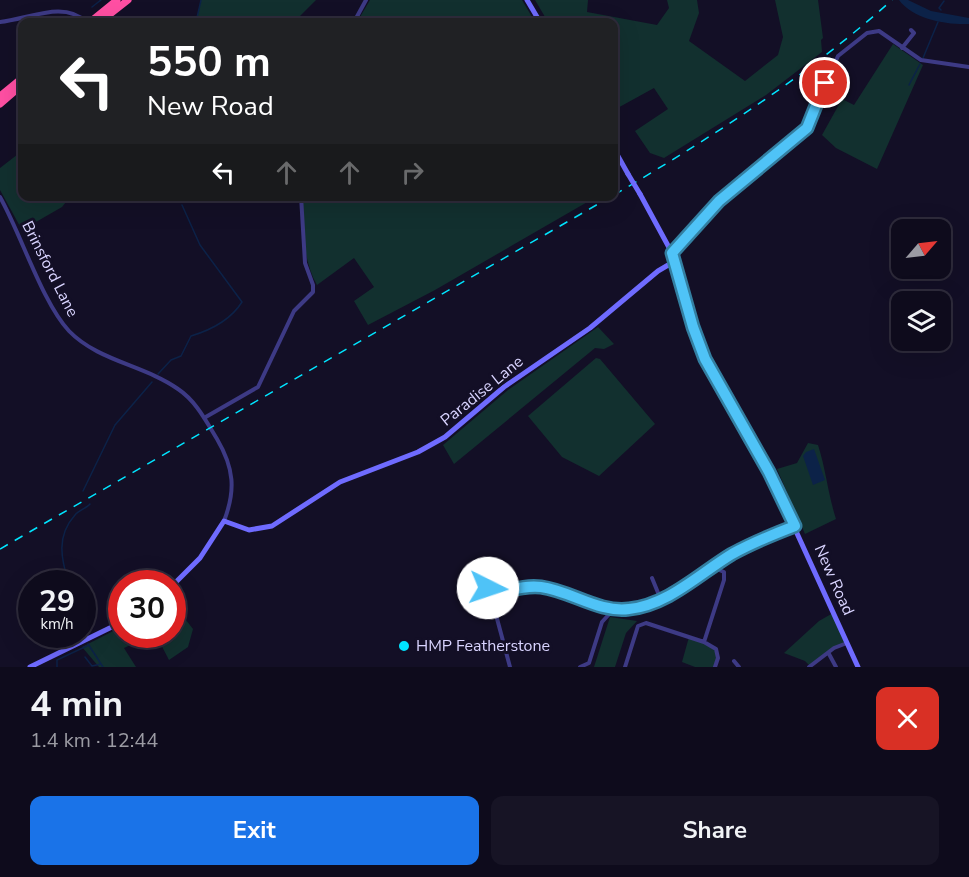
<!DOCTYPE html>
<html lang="en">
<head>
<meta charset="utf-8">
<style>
	:root { --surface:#0e0b1c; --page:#171425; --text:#f1f3f6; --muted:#9b9ba3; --line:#2e2b3b; --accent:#1a73e8 }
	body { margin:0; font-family:"Nunito Sans",sans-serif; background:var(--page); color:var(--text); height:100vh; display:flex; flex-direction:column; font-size:22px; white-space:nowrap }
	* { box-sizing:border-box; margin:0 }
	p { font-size:20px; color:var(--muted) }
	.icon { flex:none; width:33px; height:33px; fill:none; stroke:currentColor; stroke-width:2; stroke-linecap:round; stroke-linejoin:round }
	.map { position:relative; height:667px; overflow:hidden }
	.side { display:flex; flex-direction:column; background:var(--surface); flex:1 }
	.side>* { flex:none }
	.guide { position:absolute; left:18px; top:18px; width:600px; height:183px; border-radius:12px; box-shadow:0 6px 24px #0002,0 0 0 2px var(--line); background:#202124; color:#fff; overflow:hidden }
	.needle { width:39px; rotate:62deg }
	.fabs { position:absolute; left:891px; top:219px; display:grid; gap:12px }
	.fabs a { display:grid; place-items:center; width:60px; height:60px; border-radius:12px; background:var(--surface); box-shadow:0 6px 24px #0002,0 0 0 2px var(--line); font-size:30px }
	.speed { position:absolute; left:18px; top:570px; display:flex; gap:12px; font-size:30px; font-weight:700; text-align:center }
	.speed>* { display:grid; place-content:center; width:78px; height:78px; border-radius:50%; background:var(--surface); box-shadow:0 6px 24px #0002,0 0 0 2px var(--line); line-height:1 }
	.speed small { font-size:15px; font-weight:400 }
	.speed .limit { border:9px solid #d22; background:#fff; color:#111 }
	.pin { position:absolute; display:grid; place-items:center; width:51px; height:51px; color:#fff; margin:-26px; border:3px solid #fff; border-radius:50%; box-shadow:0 2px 6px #0007 }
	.me { position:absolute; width:66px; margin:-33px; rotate:94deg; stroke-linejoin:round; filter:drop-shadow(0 0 4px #0008) }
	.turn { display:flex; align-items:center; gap:21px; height:126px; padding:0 30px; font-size:27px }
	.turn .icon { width:78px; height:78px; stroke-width:2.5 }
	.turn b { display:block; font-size:42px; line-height:51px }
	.lanes { display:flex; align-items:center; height:57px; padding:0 30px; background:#0003; justify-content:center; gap:30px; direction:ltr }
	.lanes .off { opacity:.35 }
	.round { display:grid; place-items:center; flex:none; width:63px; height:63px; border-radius:12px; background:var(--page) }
	.summary { display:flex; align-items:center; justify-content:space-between; height:102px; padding:0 30px }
	h1 { font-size:36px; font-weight:700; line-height:45px }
	.primary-button { display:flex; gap:12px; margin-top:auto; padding:12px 30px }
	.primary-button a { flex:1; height:69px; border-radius:12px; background:var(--accent); color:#fff; font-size:24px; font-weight:700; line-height:69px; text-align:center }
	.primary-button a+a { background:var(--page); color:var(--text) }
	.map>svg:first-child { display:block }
	.green { fill:#12302f }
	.water { fill:#0c2248 }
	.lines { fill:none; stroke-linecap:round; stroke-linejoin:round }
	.stream { stroke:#0c2248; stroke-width:1.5 }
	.street { stroke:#3d3a85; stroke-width:4 }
	.secondary { stroke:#6f6bff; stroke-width:5 }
	.highway { stroke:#ff4fa3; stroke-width:7 }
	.rail { stroke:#00e5ff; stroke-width:1.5; stroke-dasharray:9 8; stroke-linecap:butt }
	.secondary-bridge { stroke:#6f6bff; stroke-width:5 }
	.route-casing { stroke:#337fa1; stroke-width:15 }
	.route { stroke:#4fc3f7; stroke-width:10 }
	.poi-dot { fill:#00e5ff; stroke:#130f26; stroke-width:2 }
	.labels { text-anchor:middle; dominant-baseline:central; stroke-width:6; stroke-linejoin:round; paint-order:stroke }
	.street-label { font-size:16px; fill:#d9d4ff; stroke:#130f26 }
	.poi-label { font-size:16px; fill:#d9d4ff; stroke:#130f26; text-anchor:start }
</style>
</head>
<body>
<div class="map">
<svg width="969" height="667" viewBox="0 0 969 667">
	<rect width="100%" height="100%" fill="#130f26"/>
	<path class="green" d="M201,0H316L294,22H196Z
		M370,0H522L535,22H357Z
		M535,0H588L587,12L657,25L669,8L667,0H697L699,13L689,41L745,81L778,55L783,37L775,0H818L823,38L821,40L822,52L766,95L664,158L650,153L635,131L668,109L654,88L614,110V22H548Z
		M893,44L923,65L877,169L836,148L822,135L842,99L854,105Z
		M22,151V196L70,197L62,207L22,230L0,190V168Z
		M303,197H596L435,290L368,325L354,301L374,287L354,258L317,285C302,259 303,226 303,197Z
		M598,327L614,344L604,349L595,348L454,464L443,445L508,390Z
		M596,358L600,359L655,424L599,476L562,457L528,416Z
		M808,443L818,445C826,470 828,494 836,519L805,534L777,469L797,463Z
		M179,611L193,629L188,647L169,660L156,635L172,634L173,612Z
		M833,613L846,642L810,666L805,661L784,653L819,621Z
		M610,617L637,621L626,633L615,667H594Z
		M121,627L122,634L152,635L124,648L136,667H99L82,647Z
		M689,637L716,649L718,658L715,667H695L682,662Z"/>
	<path class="water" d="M899,0H908L931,11L969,18V24C946,25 913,19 899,0Z
		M814,449L825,480L813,485L803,456L806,452Z"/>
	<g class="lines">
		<path class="stream" d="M92,7L101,0
			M941,10L939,8L944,1
			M73,22H74
			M196,22L201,0
			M17,46L19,40L22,39
			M923,58L938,22
			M909,85L920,64
			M180,196V199
			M158,374L171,360L181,356L191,336C211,330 230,321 242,302L200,245L182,205
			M83,491L115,425L152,382
			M69,584C61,559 56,536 75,515C79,510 87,508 90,504
			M82,630L85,637
			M88,644L103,667
			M85,657L92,666L101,664
			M57,667V660L89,645"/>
		<path class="street" d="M0,22C29,19 64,0 86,22
			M354,22L366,0
			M902,48L914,33L911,30
			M0,197C21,234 42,302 69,331C98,361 144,365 178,389C196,401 206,421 217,439C234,468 236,490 224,521
			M672,253L719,202L807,128L838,56L867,33L879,31L921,60L969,67
			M204,418L258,387L294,311L313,292V285L305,263L301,196
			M652,578L661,600
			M484 594a6 6 0 1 1 12 0a6 6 0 1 1-12 0Z
			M496,593C511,590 527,585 542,587C570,591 598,611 626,609C666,607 698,575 731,555C750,543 773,534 794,526
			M492,600L510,667
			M704,642L724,580V572L712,567
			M829,654L836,667
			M734,661L739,667
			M580,667L589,663L602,622L612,611
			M625,667L638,626L646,623L704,642L716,649L718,658L715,667
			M809,667L834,648L847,643"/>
		<path class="secondary" d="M527,0L540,22
			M614,149L628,174
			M640,194L672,253L693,327L705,359L769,472L858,667
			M172,586L200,558L224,521L249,530L272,526L340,482L418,452L445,437L504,387L590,328L658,271L675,261
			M30,667L122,622"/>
		<path class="highway" d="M90,22L117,0
			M100,22L128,0
			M0,96L22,78
			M0,104L22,85"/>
		<path class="rail" d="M614,195C712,137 806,77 892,0
			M0,549L612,196"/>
		<path class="secondary-bridge" d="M628,174L640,194"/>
	</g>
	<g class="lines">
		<defs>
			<path id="route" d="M488,588H493L496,593C511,590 526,585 541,587C571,591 599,613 629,609C668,605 699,574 732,554C752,543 774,534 795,526L769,472L705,359L693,327L672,253L719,201L807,128L825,83"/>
		</defs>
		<use href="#route" class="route-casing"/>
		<use href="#route" class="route"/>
	</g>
	<circle class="poi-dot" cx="404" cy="646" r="6"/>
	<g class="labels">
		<g class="street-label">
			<text transform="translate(50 269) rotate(63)">Brinsford Lane</text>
			<text transform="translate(482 391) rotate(-39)">Paradise Lane</text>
			<text transform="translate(834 580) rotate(66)">New Road</text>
		</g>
		<g class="poi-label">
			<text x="416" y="646">HMP Featherstone</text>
		</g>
	</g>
</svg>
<div class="fabs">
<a><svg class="needle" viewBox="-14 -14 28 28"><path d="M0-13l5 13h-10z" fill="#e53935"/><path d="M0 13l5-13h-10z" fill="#9b9ba3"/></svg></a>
<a><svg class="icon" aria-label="layers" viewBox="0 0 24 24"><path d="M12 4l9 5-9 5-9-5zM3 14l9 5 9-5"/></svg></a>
</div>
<div class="speed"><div>29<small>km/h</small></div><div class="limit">30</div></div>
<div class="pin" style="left:825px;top:83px;background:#d93025"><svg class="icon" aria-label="arrive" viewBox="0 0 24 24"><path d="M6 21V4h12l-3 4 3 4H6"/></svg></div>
<svg class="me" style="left:488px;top:588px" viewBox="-20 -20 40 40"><circle r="19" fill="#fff"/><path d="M0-13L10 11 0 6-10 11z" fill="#4fc3f7"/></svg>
<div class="guide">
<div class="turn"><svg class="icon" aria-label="left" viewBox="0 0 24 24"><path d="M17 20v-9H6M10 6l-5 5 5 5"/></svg><div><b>550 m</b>New Road</div></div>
<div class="lanes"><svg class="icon" aria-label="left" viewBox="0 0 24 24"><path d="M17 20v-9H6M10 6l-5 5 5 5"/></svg><svg class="icon off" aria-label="ahead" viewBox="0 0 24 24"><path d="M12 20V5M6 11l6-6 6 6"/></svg><svg class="icon off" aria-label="ahead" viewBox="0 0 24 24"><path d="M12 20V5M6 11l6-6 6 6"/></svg><svg class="icon off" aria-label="right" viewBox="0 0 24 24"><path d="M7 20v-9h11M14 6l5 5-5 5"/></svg></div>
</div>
</div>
<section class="side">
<div class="summary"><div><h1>4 min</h1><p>1.4 km · 12:44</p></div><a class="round" style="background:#d93025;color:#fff"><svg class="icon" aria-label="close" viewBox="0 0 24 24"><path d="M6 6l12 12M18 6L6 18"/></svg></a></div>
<div class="primary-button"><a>Exit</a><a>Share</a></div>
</section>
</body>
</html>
